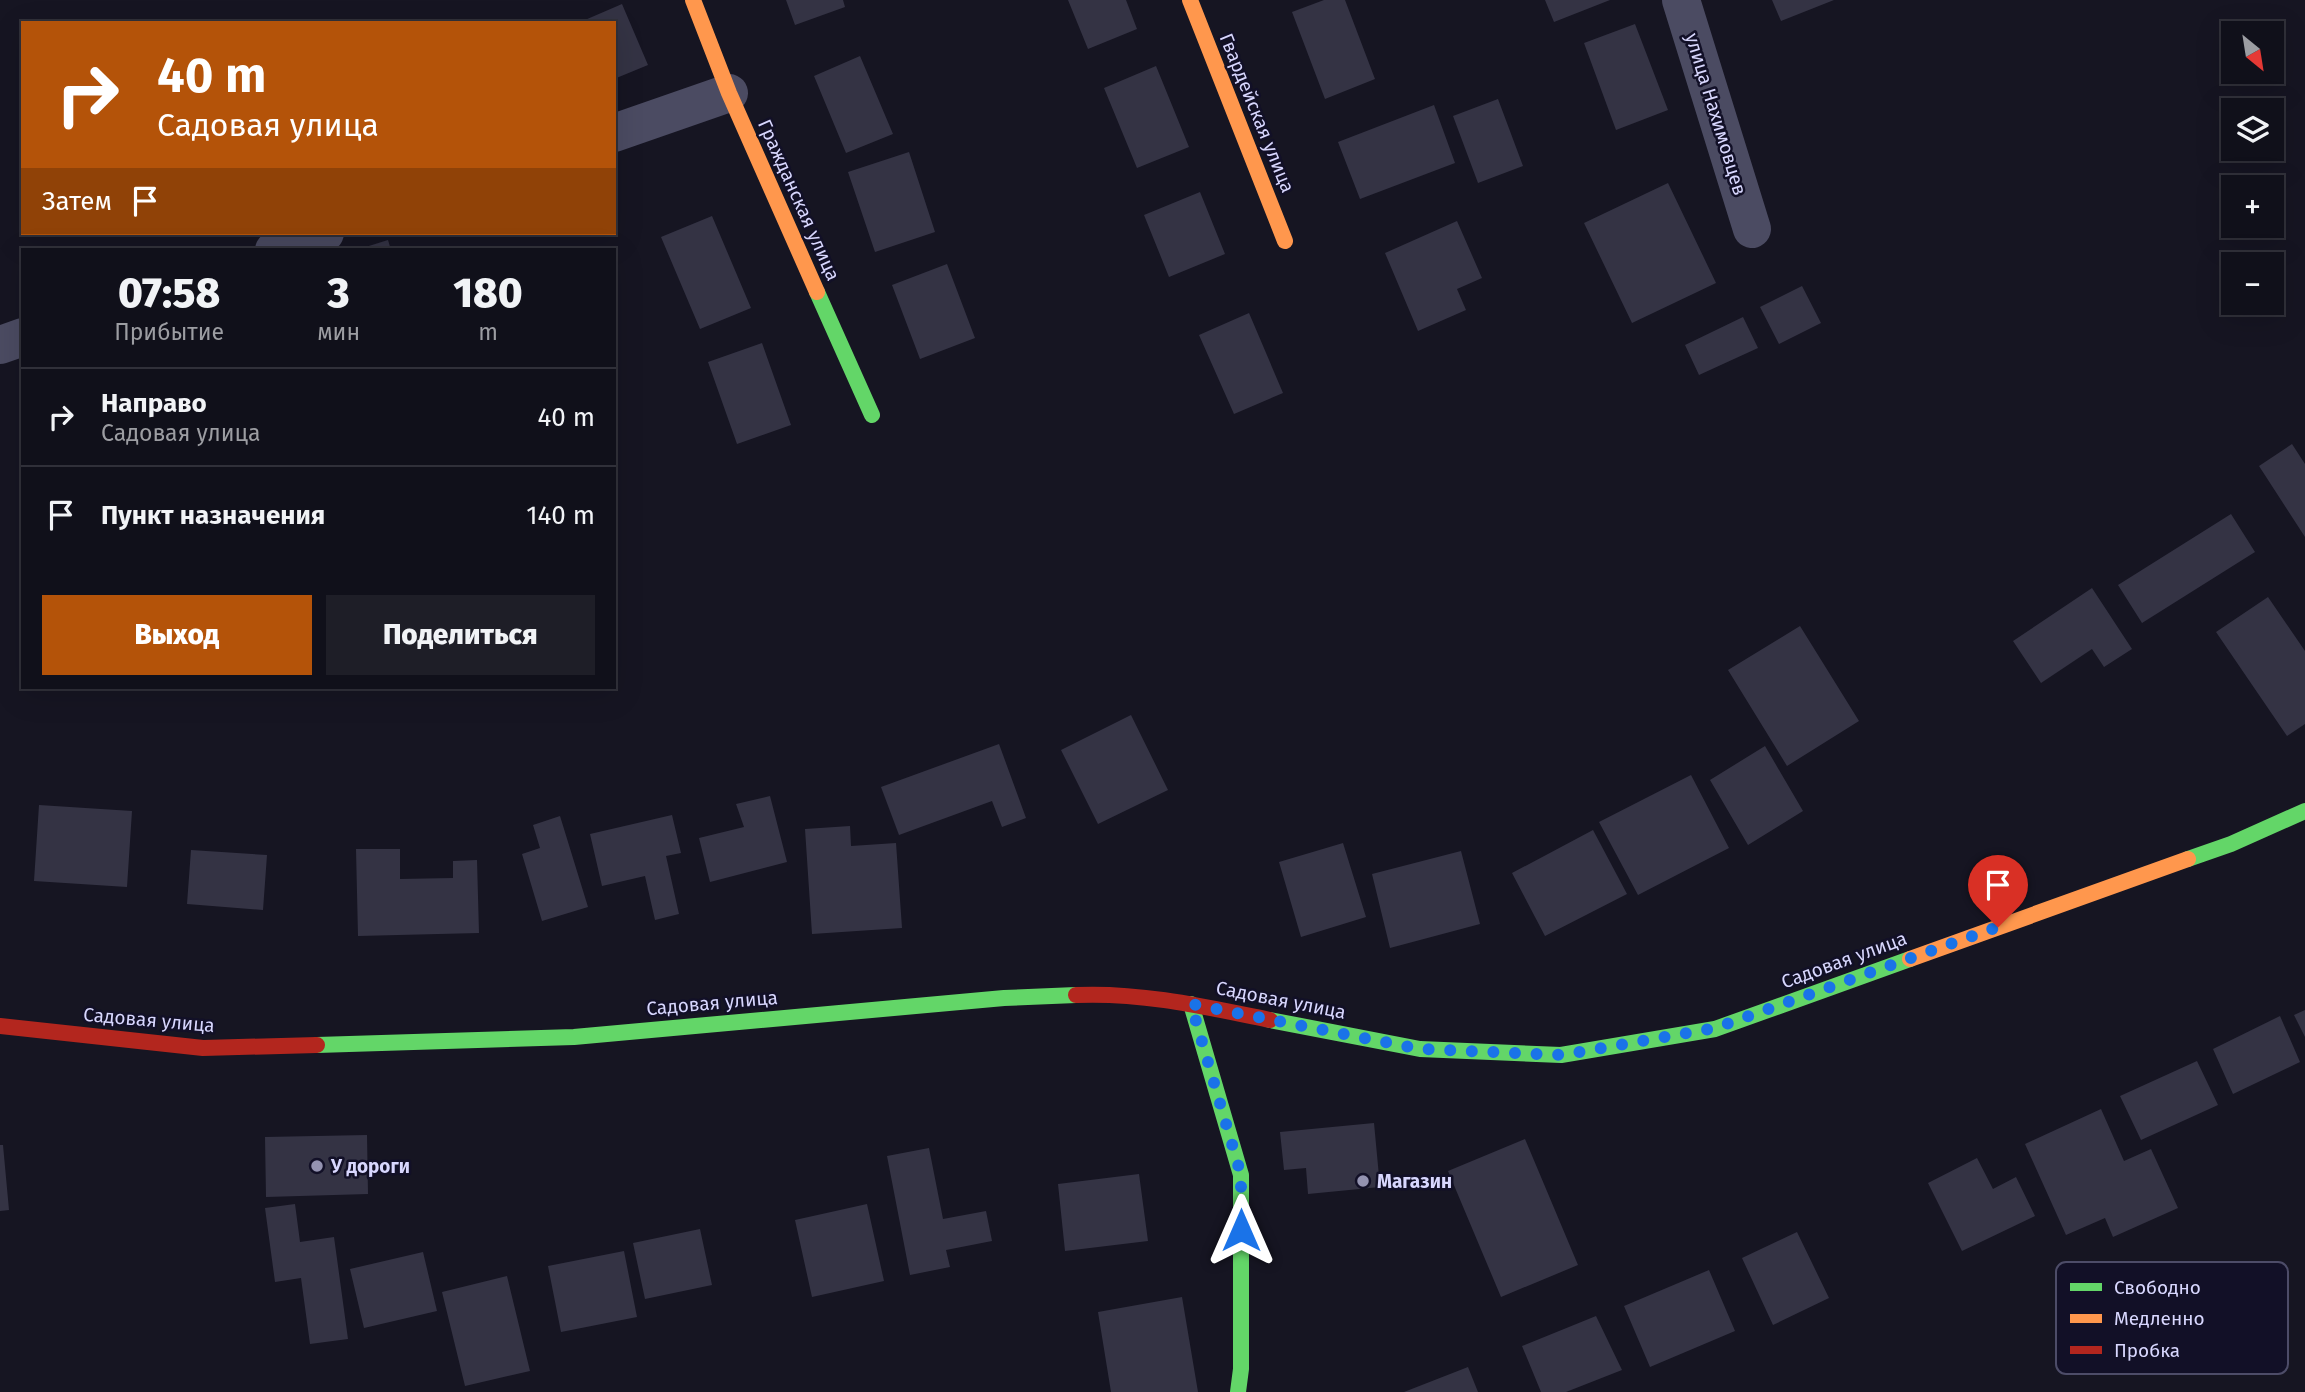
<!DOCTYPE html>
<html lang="ru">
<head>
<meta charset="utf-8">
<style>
	:root { --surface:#10101a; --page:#1e1e27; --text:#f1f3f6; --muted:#9c9da2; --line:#303039; --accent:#b45309 }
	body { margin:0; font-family:"Fira Sans",sans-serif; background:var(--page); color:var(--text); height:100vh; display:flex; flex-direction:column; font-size:26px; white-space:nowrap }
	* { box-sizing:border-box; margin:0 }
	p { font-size:23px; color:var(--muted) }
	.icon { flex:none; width:38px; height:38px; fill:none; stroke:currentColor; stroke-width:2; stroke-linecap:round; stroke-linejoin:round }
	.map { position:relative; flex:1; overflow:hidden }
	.sheet { position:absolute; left:21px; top:248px; width:595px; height:441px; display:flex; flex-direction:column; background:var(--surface); border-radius:0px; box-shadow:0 7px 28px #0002,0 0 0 2px var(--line) }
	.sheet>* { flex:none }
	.top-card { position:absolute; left:21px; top:21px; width:595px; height:214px; border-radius:0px; box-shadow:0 7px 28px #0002,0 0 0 2px var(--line); background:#b45309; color:#fff; overflow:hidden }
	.needle { width:46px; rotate:150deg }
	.fabs { position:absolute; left:2221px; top:21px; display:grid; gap:14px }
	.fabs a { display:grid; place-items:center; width:63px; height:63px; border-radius:0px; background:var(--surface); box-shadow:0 7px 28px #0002,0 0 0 2px var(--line); font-size:35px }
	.pin { position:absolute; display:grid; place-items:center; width:60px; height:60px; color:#fff; margin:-72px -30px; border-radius:50% 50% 50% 0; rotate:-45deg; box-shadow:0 0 7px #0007 }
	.pin .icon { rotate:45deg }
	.me { position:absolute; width:77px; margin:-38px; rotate:0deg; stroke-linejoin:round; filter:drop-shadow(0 0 5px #0008) }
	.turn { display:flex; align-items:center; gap:24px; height:147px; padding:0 21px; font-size:32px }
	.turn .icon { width:91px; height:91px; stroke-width:2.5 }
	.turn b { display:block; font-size:49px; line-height:60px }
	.then { display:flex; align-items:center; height:66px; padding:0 21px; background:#0003; gap:14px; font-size:26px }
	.eta { display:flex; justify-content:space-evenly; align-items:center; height:119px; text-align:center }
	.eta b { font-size:42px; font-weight:800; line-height:49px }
	.primary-button { display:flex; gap:14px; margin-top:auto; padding:14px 21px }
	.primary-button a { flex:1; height:80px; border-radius:0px; background:var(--accent); color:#fff; font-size:28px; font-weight:800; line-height:80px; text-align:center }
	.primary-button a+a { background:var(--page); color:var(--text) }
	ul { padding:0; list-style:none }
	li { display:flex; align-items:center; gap:21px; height:98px; padding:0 21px; border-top:2px solid var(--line) }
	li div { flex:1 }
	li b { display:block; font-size:26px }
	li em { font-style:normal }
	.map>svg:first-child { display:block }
	.building { fill:#343344 }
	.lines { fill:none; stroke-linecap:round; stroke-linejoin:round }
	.street { stroke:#4b4b62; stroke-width:38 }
	.fast { stroke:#63d668; stroke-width:16 }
	.slow { stroke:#ff974d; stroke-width:16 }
	.jam { stroke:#b3261e; stroke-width:16 }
	.route { stroke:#1a73e8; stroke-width:12; stroke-dasharray:0 21.6 }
	.poi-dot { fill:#9493b1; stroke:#121027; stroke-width:2.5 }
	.labels { text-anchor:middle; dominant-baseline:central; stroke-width:5; stroke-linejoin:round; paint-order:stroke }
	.street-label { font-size:19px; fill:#d8d7fe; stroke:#121027 }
	.poi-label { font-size:19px; font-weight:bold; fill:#d8d7fe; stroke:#121027; text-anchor:start }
	.key { fill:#121027; stroke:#4d4c68; stroke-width:2 }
	.key-label { font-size:19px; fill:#d8d7fe }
</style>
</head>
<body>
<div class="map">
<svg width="2305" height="1392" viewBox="0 0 2305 1392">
	<rect width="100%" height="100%" fill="#161522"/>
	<path class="building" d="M786,0H843L845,7L795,25Z
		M1068,0H1126L1137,29L1088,49Z
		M1324,0H1345L1375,79L1325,99L1292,12Z
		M1545,0H1610L1554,22Z
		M1772,0H1834L1781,21Z
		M622,4L648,65L614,79V23H578Z
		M1635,24L1668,110L1616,130L1584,43Z
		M860,56L893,134L846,153L814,76Z
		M1156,66L1189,147L1137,168L1104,88Z
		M1498,99L1523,166L1478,183L1453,116Z
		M1434,105L1455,163L1360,199L1338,142Z
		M909,152L935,232L875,252L848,172Z
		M1668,183L1716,283L1632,323L1584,223Z
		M1200,192L1225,254L1169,277L1144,215Z
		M712,216L751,308L700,329L661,237Z
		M1457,221L1482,278L1457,289L1466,310L1418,331L1385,253Z
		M388,240L391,250H356Z
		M947,264L975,338L920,359L892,285Z
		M1802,286L1821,323L1779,344L1760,307Z
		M1249,313L1283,393L1234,414L1199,335Z
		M1743,317L1758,348L1699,375L1685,345Z
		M762,343L791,425L737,444L708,362Z
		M2292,444L2305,464V537L2259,466Z
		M2231,514L2255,552L2142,623L2118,585Z
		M2092,588L2132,649L2104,667L2092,649L2041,683L2013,641Z
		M2268,597L2305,651V724L2287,736L2216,632Z
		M1800,626L1859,721L1787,766L1728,670Z
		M1131,715L1168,790L1098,824L1061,750Z
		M999,744L1026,818L1002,827L992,801L899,835L881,787Z
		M1765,746L1803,811L1748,845L1710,780Z
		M1691,775L1729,848L1638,895L1599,822Z
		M770,796L787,862L710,882L699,838L744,827L736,804Z
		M39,805L132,811L127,887L34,881Z
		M672,815L681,853L666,856L679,914L655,920L645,876L602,886L590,834Z
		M560,816L588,907L542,921L522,854L540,848L533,825Z
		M850,826L851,846L896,843L902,928L812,934L805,829Z
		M1593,830L1627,894L1545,936L1512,873Z
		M1343,843L1366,917L1301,937L1279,862Z
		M356,849H400V879L453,878V861L477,860L479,933L358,936Z
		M191,850L267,855L263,910L187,904Z
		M1461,851L1480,924L1390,948L1372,874Z
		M2305,1010V1037L2294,1015Z
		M2280,1016L2300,1062L2233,1094L2213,1049Z
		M2197,1061L2218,1105L2141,1140L2120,1096Z
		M2101,1109L2124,1161L2151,1149L2178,1208L2113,1237L2105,1218L2066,1235L2025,1144Z
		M1374,1123L1380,1187L1308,1194L1306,1168L1284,1170L1280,1132Z
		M367,1135L368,1194L266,1197L265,1137Z
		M1525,1139L1578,1265L1501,1297L1448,1171Z
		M0,1145H3L9,1210L0,1211Z
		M929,1148L943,1219L986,1211L992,1241L946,1250L950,1267L910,1275L887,1156Z
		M1977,1158L1993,1189L2016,1177L2035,1216L1962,1251L1928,1183Z
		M1139,1174L1148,1241L1065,1251L1058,1184Z
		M295,1204L300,1242L334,1237L348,1339L310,1344L301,1278L275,1282L265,1208Z
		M867,1204L884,1281L812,1297L795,1220Z
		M700,1229L712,1285L645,1299L633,1243Z
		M1797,1232L1829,1298L1773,1325L1742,1258Z
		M624,1251L637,1317L561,1332L548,1266Z
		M423,1252L437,1311L364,1328L350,1269Z
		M1709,1270L1735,1331L1650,1367L1624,1306Z
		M507,1276L530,1371L465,1386L442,1292Z
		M1182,1297L1198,1392H1111L1098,1312Z
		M1596,1316L1622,1370L1566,1392H1541L1522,1346Z
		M1468,1367L1478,1392H1404Z"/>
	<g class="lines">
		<path class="street" d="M1681,0L1752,229
			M614,133L729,93
			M274,250L325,233
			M0,345L23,337"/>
		<path class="fast" d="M817,292L872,415
			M2188,859L2231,844L2305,811
			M1191,1004L1241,1175V1369L1238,1392
			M1270,1020L1420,1049L1561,1055L1715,1029L1910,959
			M317,1045L574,1037L1004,998L1076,995"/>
		<path class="slow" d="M693,0L729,93L817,292
			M1190,0L1285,241
			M1910,959L2188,859"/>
		<path class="jam" d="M1076,995C1141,992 1206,1007 1270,1020
			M0,1026L203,1048L317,1045"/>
	</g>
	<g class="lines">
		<path class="route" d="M1241,1230V1175L1191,1004L1420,1049L1562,1055L1715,1028L1998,927"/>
	</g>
	<g class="poi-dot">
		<circle cx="317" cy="1166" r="7"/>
		<circle cx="1363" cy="1181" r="7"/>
	</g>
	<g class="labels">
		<g class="street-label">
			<text transform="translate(1257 113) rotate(68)">Гвардейская улица</text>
			<text transform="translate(1716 114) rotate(73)">улица Нахимовцев</text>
			<text transform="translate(799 200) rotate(66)">Гражданская улица</text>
			<text transform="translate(1844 960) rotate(-20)">Садовая улица</text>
			<text transform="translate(1281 1000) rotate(11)">Садовая улица</text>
			<text transform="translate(712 1003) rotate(-5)">Садовая улица</text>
			<text transform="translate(149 1020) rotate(5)">Садовая улица</text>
		</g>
		<g class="poi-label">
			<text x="331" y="1166">У дороги</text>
			<text x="1377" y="1181">Магазин</text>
		</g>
	</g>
	<rect x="2056" y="1262" width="232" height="112" rx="10" class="key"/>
	<rect x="2070" y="1283" width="32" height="8" fill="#63d668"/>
	<rect x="2070" y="1314" width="32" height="9" fill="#ff974d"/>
	<rect x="2070" y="1346" width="32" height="8" fill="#b3261e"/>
	<g class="key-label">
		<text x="2114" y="1294">Свободно</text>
		<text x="2114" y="1325">Медленно</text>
		<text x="2114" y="1357">Пробка</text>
	</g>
</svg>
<div class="fabs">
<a><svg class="needle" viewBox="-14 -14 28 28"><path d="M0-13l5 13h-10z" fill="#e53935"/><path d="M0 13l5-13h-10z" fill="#9c9da2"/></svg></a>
<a><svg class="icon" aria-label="layers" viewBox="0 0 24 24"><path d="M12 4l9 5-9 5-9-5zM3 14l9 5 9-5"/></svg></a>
<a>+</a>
<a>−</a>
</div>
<div class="pin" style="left:1998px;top:927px;background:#d93025"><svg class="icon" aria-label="arrive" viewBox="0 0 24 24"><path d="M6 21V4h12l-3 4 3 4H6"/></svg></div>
<svg class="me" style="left:1241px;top:1230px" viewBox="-20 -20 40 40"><path d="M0-17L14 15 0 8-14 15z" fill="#1a73e8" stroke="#fff" stroke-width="4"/></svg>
<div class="top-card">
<div class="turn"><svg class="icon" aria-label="right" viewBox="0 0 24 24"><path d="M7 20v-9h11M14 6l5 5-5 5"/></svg><div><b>40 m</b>Садовая улица</div></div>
<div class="then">Затем<svg class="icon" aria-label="arrive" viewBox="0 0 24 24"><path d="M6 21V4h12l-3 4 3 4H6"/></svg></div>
</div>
<section class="sheet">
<div class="eta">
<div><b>07:58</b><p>Прибытие</p></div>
<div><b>3</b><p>мин</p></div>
<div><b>180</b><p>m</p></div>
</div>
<ul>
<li><svg class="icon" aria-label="right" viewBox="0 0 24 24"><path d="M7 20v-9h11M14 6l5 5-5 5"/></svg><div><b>Направо</b><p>Садовая улица</p></div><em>40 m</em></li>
<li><svg class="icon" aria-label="arrive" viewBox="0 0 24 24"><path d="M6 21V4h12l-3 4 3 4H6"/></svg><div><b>Пункт назначения</b></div><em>140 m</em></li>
</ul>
<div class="primary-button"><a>Выход</a><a>Поделиться</a></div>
</section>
</div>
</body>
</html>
